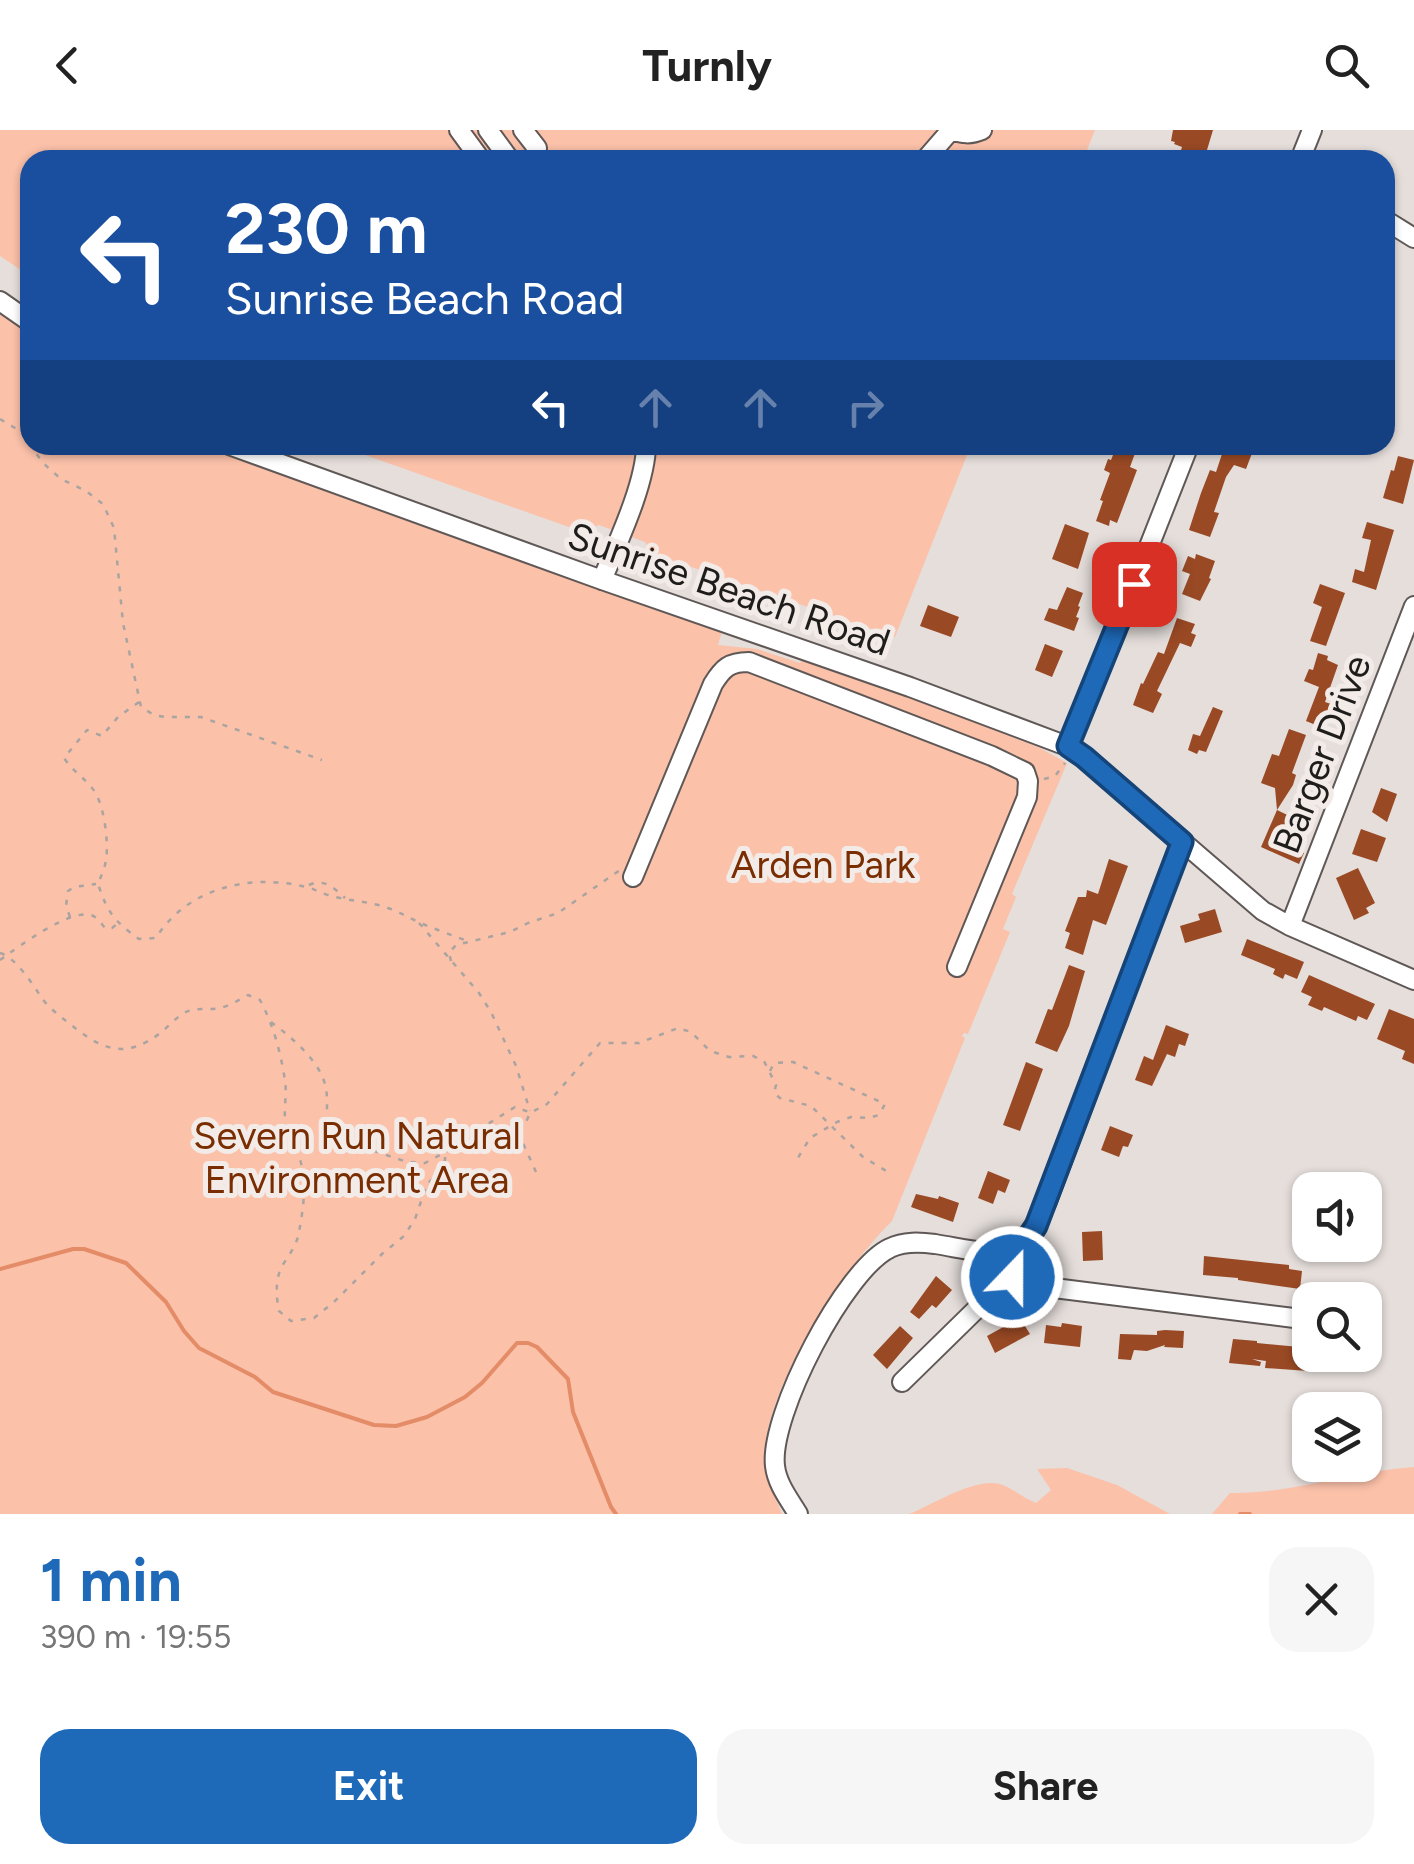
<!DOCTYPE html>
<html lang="en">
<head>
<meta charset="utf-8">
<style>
	:root { --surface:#fff; --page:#f6f6f6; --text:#222; --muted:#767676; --accent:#1e69b8 }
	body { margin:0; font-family:Figtree,sans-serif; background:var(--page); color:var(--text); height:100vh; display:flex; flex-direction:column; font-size:38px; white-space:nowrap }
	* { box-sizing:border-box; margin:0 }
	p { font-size:32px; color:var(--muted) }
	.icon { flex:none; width:55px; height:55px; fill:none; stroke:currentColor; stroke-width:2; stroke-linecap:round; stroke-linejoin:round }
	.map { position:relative; height:1384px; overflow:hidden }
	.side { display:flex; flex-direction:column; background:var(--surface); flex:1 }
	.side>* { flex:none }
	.banner { position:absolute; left:20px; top:20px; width:1375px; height:305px; border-radius:30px; box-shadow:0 2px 8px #0004; background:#1a4fa0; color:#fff; overflow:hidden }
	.tools { position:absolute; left:1292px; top:1042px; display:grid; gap:20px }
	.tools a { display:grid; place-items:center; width:90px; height:90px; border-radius:20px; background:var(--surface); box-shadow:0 2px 8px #0004; font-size:50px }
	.pin { position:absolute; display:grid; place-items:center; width:85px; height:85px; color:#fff; margin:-42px; border-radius:20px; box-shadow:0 5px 15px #0006 }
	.me { position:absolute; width:110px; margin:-55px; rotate:22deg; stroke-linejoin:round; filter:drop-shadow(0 0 8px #0008) }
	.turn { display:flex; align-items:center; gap:35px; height:210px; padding:0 40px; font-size:45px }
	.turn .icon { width:130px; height:130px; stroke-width:2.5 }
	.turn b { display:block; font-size:70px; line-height:85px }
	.lanes { display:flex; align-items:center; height:95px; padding:0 40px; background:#0003; justify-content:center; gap:50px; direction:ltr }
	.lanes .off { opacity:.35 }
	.round { display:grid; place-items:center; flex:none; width:105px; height:105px; border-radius:30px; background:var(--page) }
	.headline { display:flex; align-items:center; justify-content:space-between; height:170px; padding:0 40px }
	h1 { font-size:60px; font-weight:700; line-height:75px; color:var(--accent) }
	.action { display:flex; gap:20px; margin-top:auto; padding:20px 40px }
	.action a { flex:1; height:115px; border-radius:30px; background:var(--accent); color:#fff; font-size:40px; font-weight:700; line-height:115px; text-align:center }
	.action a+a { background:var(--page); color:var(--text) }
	header { display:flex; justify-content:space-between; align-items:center; height:130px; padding:0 40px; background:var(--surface); font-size:45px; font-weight:700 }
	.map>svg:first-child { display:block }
	.green { fill:#fbc1a9 }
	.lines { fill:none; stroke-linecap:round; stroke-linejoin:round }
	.stream { stroke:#e38c67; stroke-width:4 }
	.building { fill:#994924 }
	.minor-casing { stroke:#5f5856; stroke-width:22 }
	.path { stroke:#a9a4a1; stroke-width:2.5; stroke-dasharray:5 8; stroke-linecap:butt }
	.minor { stroke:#fff; stroke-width:18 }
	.route-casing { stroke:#144478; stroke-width:25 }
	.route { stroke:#1e69b8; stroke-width:18 }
	.labels { text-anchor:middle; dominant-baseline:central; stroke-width:10; stroke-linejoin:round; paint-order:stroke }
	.street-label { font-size:38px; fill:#1f1d1c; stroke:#f2ebe8 }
	.park-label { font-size:38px; fill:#7a2d00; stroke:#f2ebe8 }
</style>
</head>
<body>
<header><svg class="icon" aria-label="back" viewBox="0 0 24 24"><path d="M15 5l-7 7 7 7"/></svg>Turnly<svg class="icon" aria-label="search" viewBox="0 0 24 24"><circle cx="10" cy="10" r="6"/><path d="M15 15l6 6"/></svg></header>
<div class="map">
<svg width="1414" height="1384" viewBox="0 0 1414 1384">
	<rect width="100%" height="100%" fill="#e5dedb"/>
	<path class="green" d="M0,0H1095L1083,30H30V146L0,126Z
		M0,180L30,200V315H211L723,498L718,515L757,519L800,533L804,527L1038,617L1067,633L1012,764L1016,767L1003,799L1010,802L968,904L964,903L962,906L965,908L892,1091C843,1139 760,1264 765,1333C766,1350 776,1368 782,1384H0Z
		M337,315H971L895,507L671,430H661L653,427L645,412L599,395L583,402Z
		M1414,1337V1384H1212L1230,1363C1293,1364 1352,1341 1414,1337Z
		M1067,1338L1117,1355L1170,1384H909C932,1375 975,1347 1000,1354C1012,1358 1023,1368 1036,1373L1051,1360L1037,1339Z"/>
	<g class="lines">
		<path class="stream" d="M0,1139L73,1119H84L126,1133L166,1172L184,1201L199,1218L255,1247L273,1262L374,1295L396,1296L427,1287L465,1267L482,1253L517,1213H528L537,1217L568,1249L573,1282L611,1377L616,1384
			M1240,1384H1250"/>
	</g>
	<path class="building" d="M1173,0H1213L1204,30H1178L1182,17L1174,14L1175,12L1171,11Z
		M1117,315H1138L1130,337L1137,340L1117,393L1110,390L1109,396L1096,391L1103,371L1100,370L1110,343L1104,340L1108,329L1111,330Z
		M1225,315H1245L1254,318L1246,339L1234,335L1226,347L1214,382L1219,383L1210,407L1189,400L1201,363L1210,340L1216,342Z
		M1398,326L1414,330L1403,374L1383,368L1391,340L1394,341Z
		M1367,392L1394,400L1376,460L1352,452L1355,439L1364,442L1371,410L1362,408Z
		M1065,394L1089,403L1078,439L1052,429Z
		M1196,424L1215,431L1209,448L1211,449L1200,471L1182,464L1190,444L1182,441L1188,426L1195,429Z
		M1320,454L1345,463L1326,516L1310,511L1322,477L1313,473Z
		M1067,457L1083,463L1078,476L1080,477L1076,487L1079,488L1074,501L1044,490L1049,478L1057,480Z
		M928,475L959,487L951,507L920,496Z
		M1177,488L1195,494L1191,503L1196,505L1191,517L1180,513L1157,561L1162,564L1153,583L1133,575L1141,553L1143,554L1158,522L1164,524Z
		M1045,514L1063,521L1052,547L1035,540Z
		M1318,523L1328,526L1327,530L1338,535L1325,572L1334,575L1323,598L1306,591L1319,557L1304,551L1309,539L1313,540Z
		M1213,577L1223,581L1206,622L1199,620L1197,624L1188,620L1193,604L1200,606Z
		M1289,599L1306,605L1292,643L1296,645L1293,655L1277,680L1304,693L1293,717L1304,723L1299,734L1261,717L1277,680L1275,658L1261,653L1272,624L1279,626Z
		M1381,658L1397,664L1387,692L1372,682Z
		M1361,699L1386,708L1377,732L1352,724Z
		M1109,729L1128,736L1106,795L1093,790L1083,825L1065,818L1070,803L1065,801L1078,767H1086L1087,760L1098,764Z
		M1358,738L1375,773L1366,778L1369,783L1354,790L1336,748Z
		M1215,779L1222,802L1185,813L1180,796L1200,790L1198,784Z
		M1247,809L1304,832L1297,849L1285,844L1283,849L1273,844L1275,839L1241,825Z
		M1069,835L1085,841L1069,896L1057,922L1035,913L1048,879L1052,880Z
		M1309,845L1375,874L1367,890L1358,886L1356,891L1324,877L1322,881L1308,875L1312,867L1301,862Z
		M1389,879L1414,889V934L1402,929L1405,921L1377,909Z
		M1166,895L1189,904L1185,916L1179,914L1175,927L1167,924L1152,956L1135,950L1144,926L1153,930Z
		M1026,932L1043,939L1020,1001L1003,995Z
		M1110,996L1133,1005L1128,1017L1123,1016L1119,1027L1101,1020Z
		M988,1041L1010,1050L1005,1063L998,1060L993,1074L978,1068Z
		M916,1064L938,1069L939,1066L959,1073L953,1092L911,1077Z
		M1102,1101L1103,1130L1083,1131L1082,1102Z
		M1204,1126L1289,1135V1139L1302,1141L1300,1159L1238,1150V1148L1203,1145Z
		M936,1146L952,1160L936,1178L932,1175L919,1189L910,1182Z
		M1020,1188L1030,1204L995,1223L987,1206Z
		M1062,1193L1082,1196L1080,1217L1044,1213L1046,1195L1061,1197Z
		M900,1196L913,1208L887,1239L873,1225Z
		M1165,1200L1184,1201L1183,1218L1164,1217L1165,1215L1147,1221L1134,1220L1131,1230L1118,1229L1120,1204L1157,1205V1201Z
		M1233,1209L1257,1211V1213L1310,1218L1308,1241L1265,1238L1266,1231L1252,1229L1261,1232L1260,1236L1229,1233Z"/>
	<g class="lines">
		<defs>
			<path id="minor" d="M459,0L481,30
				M488,0L510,30
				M523,0L537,18L535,30
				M951,0C963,4 970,5 982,0
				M925,30L951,0
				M1300,30L1312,0
				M1385,90L1414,108
				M0,171L30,192
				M229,315L602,450L910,557L1067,616L1084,627L1263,781L1290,796L1414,850
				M602,450C617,414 646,353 646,315
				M1067,616L1107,523L1189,315
				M633,747L713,554C723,538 729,532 749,532L992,626L1025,642L1028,651L1027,667L957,837
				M1290,796L1414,476
				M1012,1147L1030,1155L1310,1190
				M902,1252L999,1157L1012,1147V1136
				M798,1384C789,1369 777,1354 775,1336C769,1285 845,1139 890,1118C904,1111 920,1112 935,1114C996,1124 1019,1137 1047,1071L1182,712"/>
		</defs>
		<use href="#minor" class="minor-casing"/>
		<path class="path" d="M0,289L20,301L43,333L61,349L86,361L103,374L114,398L123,493L141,577L154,585L165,587H201L322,630
			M139,572L118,587L102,606L87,600L64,628C72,640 83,647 92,658C104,671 109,713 106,730C105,738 101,746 98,754C108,783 113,790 139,809L156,808C187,758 250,743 306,757C313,758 320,763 328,765C347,771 369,771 388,778C400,782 411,789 423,794C437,800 452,805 467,811
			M1044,649L1055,646L1065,633
			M309,755C324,748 334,758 345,768
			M70,787L66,776L68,761L74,757L96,754
			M419,793L479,863L491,882L516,936L530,981
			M0,823C15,827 32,853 41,867C49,879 64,889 75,898C105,921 126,928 159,904C167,898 174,890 182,884C195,876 207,881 220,878C229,876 239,870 248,865L260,870C273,894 281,923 285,951C287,963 284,977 285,989C287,1006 297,1018 301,1033C307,1053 303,1081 299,1102C297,1115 289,1125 282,1136C275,1150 276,1166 279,1181L291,1191L314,1188L334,1172L382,1124L404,1106L415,1089L427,1054L439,1043L445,1030V1024
			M0,830C17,818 76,773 95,787C100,790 102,795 106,799L112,798L117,794
			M451,831L449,823L456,815L510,802L528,793L558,783L620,740
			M271,892C291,907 322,932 326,959C329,975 324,990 330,1006L407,1032L425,1033L481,1003L483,997L515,977L529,982
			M770,941L774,933L793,932L885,974L879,985L868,988L851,987L837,992L810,1008L796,1031
			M518,1002L536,1042
			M481,1003L503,1007L515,1003L526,992L530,983L547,974L600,913H639L678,898L691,902L710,921L729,927L753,926L764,931L776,955L774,963L780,968L811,976L863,1027L888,1042"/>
		<use href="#minor" class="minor"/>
	</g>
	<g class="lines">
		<defs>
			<path id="route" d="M1012,1147L1010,1120L1028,1108L1036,1096L1182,712L1084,627L1068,616L1134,454"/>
		</defs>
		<use href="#route" class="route-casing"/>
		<use href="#route" class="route"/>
	</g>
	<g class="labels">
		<g class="street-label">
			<text transform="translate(729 459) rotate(19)">Sunrise Beach Road</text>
			<text transform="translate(1322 624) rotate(-69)">Barger Drive</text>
		</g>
		<g class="park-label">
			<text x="823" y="735">Arden Park</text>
			<text x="357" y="1006">Severn Run Natural<tspan x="357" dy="44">Environment Area</tspan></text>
		</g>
	</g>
</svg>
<div class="tools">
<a><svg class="icon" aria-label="sound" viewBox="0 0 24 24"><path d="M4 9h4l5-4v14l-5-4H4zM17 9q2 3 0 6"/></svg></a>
<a><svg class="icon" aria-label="search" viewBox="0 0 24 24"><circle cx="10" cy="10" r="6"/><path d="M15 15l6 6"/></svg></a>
<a><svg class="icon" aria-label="layers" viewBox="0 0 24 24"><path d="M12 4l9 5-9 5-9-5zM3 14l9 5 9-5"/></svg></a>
</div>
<div class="pin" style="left:1134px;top:454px;background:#d93025"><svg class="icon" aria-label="arrive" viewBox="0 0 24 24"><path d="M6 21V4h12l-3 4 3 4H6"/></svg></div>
<svg class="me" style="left:1012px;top:1147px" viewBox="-20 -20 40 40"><circle r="17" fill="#1e69b8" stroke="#fff" stroke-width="3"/><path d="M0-11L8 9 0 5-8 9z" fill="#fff"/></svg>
<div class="banner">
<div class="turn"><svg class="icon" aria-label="left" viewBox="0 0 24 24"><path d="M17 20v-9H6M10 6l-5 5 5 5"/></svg><div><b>230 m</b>Sunrise Beach Road</div></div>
<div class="lanes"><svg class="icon" aria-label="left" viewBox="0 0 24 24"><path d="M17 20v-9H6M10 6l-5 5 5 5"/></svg><svg class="icon off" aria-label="ahead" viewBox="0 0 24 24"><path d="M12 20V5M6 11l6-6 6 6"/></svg><svg class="icon off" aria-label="ahead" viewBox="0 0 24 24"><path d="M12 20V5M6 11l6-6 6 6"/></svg><svg class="icon off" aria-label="right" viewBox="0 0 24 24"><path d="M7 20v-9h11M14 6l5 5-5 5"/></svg></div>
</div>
</div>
<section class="side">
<div class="headline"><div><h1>1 min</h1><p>390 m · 19:55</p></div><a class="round"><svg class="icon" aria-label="close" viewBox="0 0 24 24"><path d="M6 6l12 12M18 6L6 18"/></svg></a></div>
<div class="action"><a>Exit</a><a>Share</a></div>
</section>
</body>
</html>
